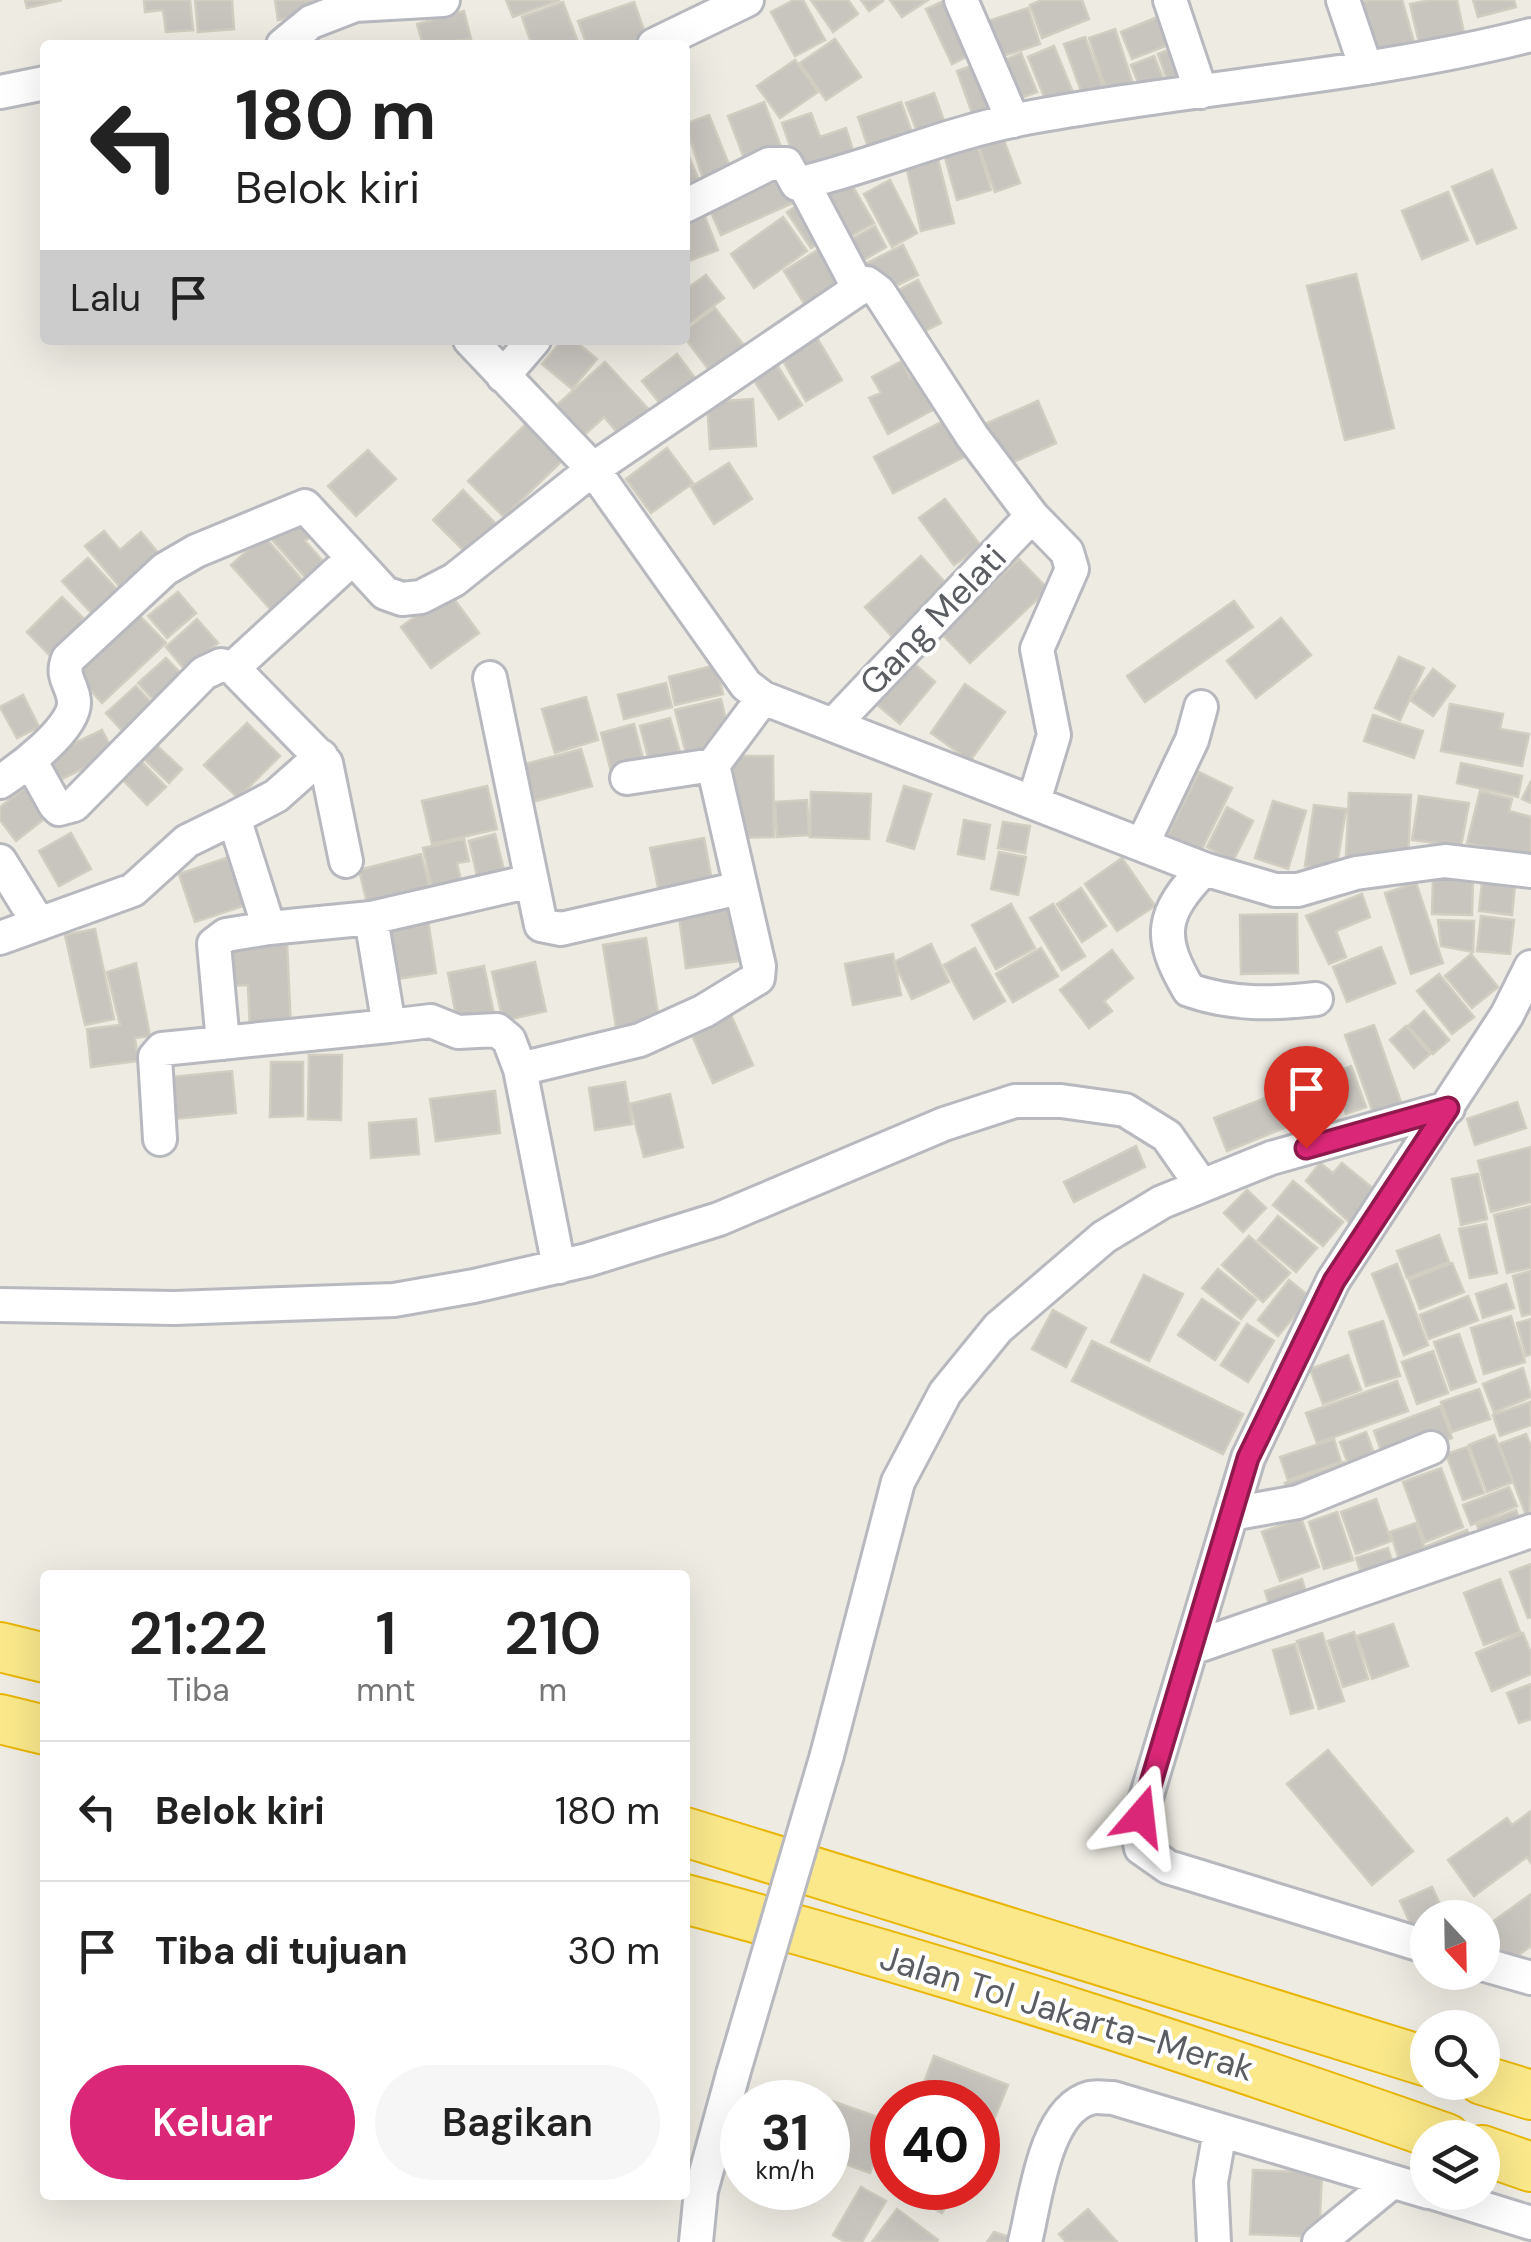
<!DOCTYPE html>
<html lang="id">
<head>
<meta charset="utf-8">
<style>
	:root { --surface:#fff; --page:#f6f6f6; --text:#222; --muted:#767676; --line:#e0e0e0; --accent:#db2777 }
	body { margin:0; font-family:"DM Sans",sans-serif; background:var(--page); color:var(--text); height:100vh; display:flex; flex-direction:column; font-size:38px; white-space:nowrap }
	* { box-sizing:border-box; margin:0 }
	p { font-size:32px; color:var(--muted) }
	.icon { flex:none; width:55px; height:55px; fill:none; stroke:currentColor; stroke-width:2; stroke-linecap:round; stroke-linejoin:round }
	.map { position:relative; flex:1; overflow:hidden }
	.panel { position:absolute; left:40px; top:1570px; width:650px; height:630px; display:flex; flex-direction:column; background:var(--surface); border-radius:10px; box-shadow:0 10px 40px #0002 }
	.panel>* { flex:none }
	.hud { position:absolute; left:40px; top:40px; width:650px; height:305px; border-radius:10px; box-shadow:0 10px 40px #0002; background:#fff; color:var(--text); overflow:hidden }
	.needle { width:65px; rotate:158deg }
	.tools { position:absolute; left:1410px; top:1900px; display:grid; gap:20px }
	.tools a { display:grid; place-items:center; width:90px; height:90px; border-radius:50%; background:var(--surface); box-shadow:0 10px 40px #0002; font-size:50px }
	.speed { position:absolute; left:720px; top:2080px; display:flex; gap:20px; font-size:50px; font-weight:700; text-align:center }
	.speed>* { display:grid; place-content:center; width:130px; height:130px; border-radius:50%; background:var(--surface); box-shadow:0 10px 40px #0002; line-height:1 }
	.speed small { font-size:25px; font-weight:400 }
	.speed .limit { border:15px solid #d22; background:#fff; color:#111 }
	.pin { position:absolute; display:grid; place-items:center; width:85px; height:85px; color:#fff; margin:-102px -42px; border-radius:50% 50% 50% 0; rotate:-45deg; box-shadow:0 0 10px #0007 }
	.pin .icon { rotate:45deg }
	.me { position:absolute; width:110px; margin:-55px; rotate:17deg; stroke-linejoin:round; filter:drop-shadow(0 0 8px #0008) }
	.turn { display:flex; align-items:center; gap:35px; height:210px; padding:0 30px; font-size:45px }
	.turn .icon { width:130px; height:130px; stroke-width:2.5 }
	.turn b { display:block; font-size:70px; line-height:85px }
	.then { display:flex; align-items:center; height:95px; padding:0 30px; background:#0003; gap:20px; font-size:38px }
	.eta { display:flex; justify-content:space-evenly; align-items:center; height:170px; text-align:center }
	.eta b { font-size:60px; font-weight:600; line-height:70px }
	.primary-button { display:flex; gap:20px; margin-top:auto; padding:20px 30px }
	.primary-button a { flex:1; height:115px; border-radius:60px; background:var(--accent); color:#fff; font-size:40px; font-weight:600; line-height:115px; text-align:center }
	.primary-button a+a { background:var(--page); color:var(--text) }
	ul { padding:0; list-style:none }
	li { display:flex; align-items:center; gap:30px; height:140px; padding:0 30px; border-top:2px solid var(--line) }
	li div { flex:1 }
	li b { display:block; font-size:38px }
	li em { font-style:normal }
	.map>svg:first-child { display:block }
	.building { fill:#c8c5bf; stroke:#d1cdc0; stroke-width:2.5 }
	.lines { fill:none; stroke-linecap:round; stroke-linejoin:round }
	.minor-casing { stroke:#b7b9be; stroke-width:38 }
	.highway-casing { stroke:#e9b606; stroke-width:52 }
	.minor { stroke:#fff; stroke-width:32 }
	.highway { stroke:#fae88b; stroke-width:48 }
	.minor-bridge-casing { stroke:#b7b9be; stroke-width:38; stroke-linecap:butt }
	.minor-bridge { stroke:#fff; stroke-width:32 }
	.route-casing { stroke:#8e194d; stroke-width:25 }
	.route { stroke:#db2777; stroke-width:18 }
	.labels { text-anchor:middle; dominant-baseline:central; stroke-width:8; stroke-linejoin:round; paint-order:stroke }
	.street-label { font-size:35px; fill:#5a5d62; stroke:#fff }
</style>
</head>
<body>
<div class="map">
<svg width="1531" height="2242" viewBox="0 0 1531 2242">
	<rect width="100%" height="100%" fill="#edebe2"/>
	<path class="building" d="M25,0H62L27,8Z
		M144,0H190L193,30L166,32L163,10L145,12Z
		M195,0H232L234,29L198,32Z
		M275,0H316L317,14L278,20Z
		M506,0H560L513,17Z
		M794,0H803L825,40L795,56L771,12Z
		M811,0H848L858,14L833,32Z
		M861,0H882L883,1L869,11Z
		M890,0H928L902,17Z
		M946,0L980,50L952,64L926,9Z
		M1042,0H1082L1089,19L1042,38L1030,5Z
		M1370,0H1402L1414,42L1373,53L1359,3Z
		M1431,0H1457L1465,38L1420,47L1410,4Z
		M1473,0H1514L1516,7L1478,17Z
		M563,2L579,45H532L522,17Z
		M634,2L649,44L587,45L578,21Z
		M1028,8L1040,44L1000,57L988,21Z
		M464,11L471,39L423,45L417,24Z
		M1165,14L1176,42L1132,59L1121,32Z
		M1115,29L1134,87L1108,96L1089,38Z
		M1085,37L1105,92L1084,99L1064,44Z
		M835,39L861,77L826,100L800,63Z
		M1054,46L1076,100L1050,111L1028,57Z
		M1173,48L1184,77L1168,83L1158,54Z
		M1021,53L1037,92L1012,101L997,63Z
		M1154,56L1165,83L1142,92L1131,65Z
		M795,60L818,92L780,118L757,86Z
		M985,61L1003,115L976,124L957,71Z
		M934,93L947,129L920,139L906,103Z
		M764,102L783,152L747,166L728,116Z
		M901,102L914,138L870,153L858,117Z
		M811,113L820,137L846,128L856,160L801,178L782,123Z
		M709,115L730,167L703,178L685,124Z
		M1003,138L1020,183L995,192L979,147Z
		M977,144L991,190L957,200L944,154Z
		M685,148L705,194L685,202Z
		M938,159L954,223L921,231L906,166Z
		M1492,170L1516,228L1477,244L1452,187Z
		M786,177L797,201L721,235L710,210Z
		M890,180L917,233L892,247L864,194Z
		M850,182L874,223L842,241L818,199Z
		M1448,192L1468,240L1422,259L1402,211Z
		M809,198L832,234L811,248L787,212Z
		M703,212L718,250L689,261L685,220Z
		M783,217L807,251L754,288L731,254Z
		M875,226L886,247L855,265L843,244Z
		M903,245L918,275L880,294L865,264Z
		M824,246L850,288L810,313L784,271Z
		M1356,274L1394,428L1345,440L1307,286Z
		M706,275L724,298L685,327V290Z
		M918,280L941,323L911,338L889,295Z
		M715,308L749,352L715,378L685,338V331Z
		M817,338L842,380L806,401L782,359Z
		M562,340H574L597,359L572,389L542,364Z
		M677,354L696,379L662,406L642,381Z
		M902,361L910,378L922,371L940,406L888,434L869,398L881,393L872,377Z
		M605,362L652,413L623,439L604,417L579,440L551,410Z
		M777,365L802,405L779,419L754,380Z
		M753,399L756,446L710,449L707,402Z
		M1038,401L1056,443L1002,467L983,425Z
		M532,418L568,455L504,517L468,481Z
		M949,418L968,455L893,493L874,457Z
		M667,448L693,483L651,513L626,479Z
		M368,450L396,479L356,516L328,486Z
		M729,463L752,499L714,524L691,487Z
		M463,490L496,524L466,553L433,520Z
		M945,499L981,546L954,565L919,518Z
		M300,511L317,531L305,541L328,567L310,583L270,537Z
		M104,531L120,550L141,532L164,560L125,593L85,546Z
		M264,536L305,583L272,611L231,565Z
		M921,556L952,590L896,641L865,607Z
		M88,558L122,595L96,618L62,581Z
		M1019,559L1048,589L970,663L941,633Z
		M178,592L196,613L167,638L148,616Z
		M449,592L479,633L431,668L401,627Z
		M62,597L90,625L54,660L27,632Z
		M1234,601L1253,627L1145,702L1127,676Z
		M139,615L166,643L102,703L76,674Z
		M1281,618L1311,655L1256,698L1227,661Z
		M197,619L218,643L186,671L166,647Z
		M1399,657L1424,668L1400,720L1375,708Z
		M166,658L187,680L159,706L138,683Z
		M909,659L935,682L900,724L873,701Z
		M716,665L723,694L675,705L669,677Z
		M1433,669L1455,686L1433,716L1410,700Z
		M666,683L672,707L624,719L618,695Z
		M965,684L1005,712L970,761L931,733Z
		M136,686L159,711L129,738L106,713Z
		M23,695L39,727L17,738L0,707Z
		M586,697L598,740L555,753L542,709Z
		M721,699L731,741L686,753L675,710Z
		M1450,704L1503,714L1500,729L1529,734L1522,766L1441,751Z
		M1373,715L1423,731L1414,758L1364,741Z
		M670,718L681,756L650,765L640,726Z
		M247,723L280,756L238,798L204,765Z
		M634,724L644,762L611,771L601,733Z
		M102,730L114,753L56,782L44,758Z
		M155,744L182,769L169,783L142,757Z
		M581,749L592,786L532,802L522,765Z
		M732,756H773L774,837L733,838Z
		M139,759L166,787L147,805L120,777Z
		M1461,763L1522,776L1518,797L1457,783Z
		M1199,772L1232,788L1200,853L1167,837Z
		M1531,781V803L1522,799Z
		M487,786L497,829L432,844L422,801Z
		M904,786L931,794L914,849L887,841Z
		M26,787L48,816L16,841L0,820V807Z
		M1480,791L1512,799L1509,811L1531,817V859L1467,843Z
		M811,792L871,794L869,839L810,837Z
		M1349,793L1411,795L1408,858L1346,856Z
		M1419,796L1469,803L1461,846L1412,840Z
		M807,800L809,835L777,837L775,802Z
		M1273,801L1306,811L1288,869L1255,858Z
		M1314,805L1346,809L1336,871L1305,866Z
		M1227,807L1253,821L1233,861L1207,847Z
		M964,820L990,825L984,859L958,854Z
		M1003,822L1030,826L1025,853L998,848Z
		M71,833L91,869L59,886L39,851Z
		M495,834L505,874L478,880L469,841Z
		M704,838L712,881L659,892L650,848Z
		M464,839L469,861L457,863L462,885L433,892L423,848Z
		M999,852L1026,857L1018,895L991,889Z
		M421,854L432,896L369,911L359,870Z
		M226,858L255,902L195,922L179,874Z
		M1122,858L1155,906L1117,931L1085,884Z
		M1483,872L1516,875L1512,915L1479,911Z
		M1433,879L1473,880L1472,915L1432,914Z
		M1416,883L1443,963L1411,974L1385,893Z
		M1081,888L1106,926L1082,942L1057,904Z
		M1362,894L1370,917L1336,931L1346,957L1329,964L1306,916Z
		M730,902L739,961L686,968L678,909Z
		M1011,904L1035,948L996,969L972,925Z
		M1053,904L1085,956L1062,970L1030,918Z
		M1297,914L1298,973L1241,974L1240,915Z
		M1481,916L1514,920L1510,954L1477,951Z
		M428,920L436,973L397,979L389,926Z
		M1438,920L1474,921L1473,952L1441,946Z
		M95,929L114,1019L85,1025L65,935Z
		M646,938L659,1020L616,1027L603,945Z
		M287,943L291,1029L250,1031L248,985L227,986L225,946Z
		M931,944L949,982L912,999L894,962Z
		M1381,947L1395,983L1347,1002L1333,967Z
		M975,948L1005,1001L974,1019L944,965Z
		M1041,948L1058,976L1013,1002L996,974Z
		M1112,950L1133,978L1104,1001L1112,1011L1089,1028L1060,990Z
		M893,954L901,995L853,1005L845,964Z
		M1471,954L1498,987L1472,1008L1445,976Z
		M535,962L546,1011L503,1021L492,972Z
		M136,963L150,1036L135,1038L138,1061L91,1067L87,1029L120,1025L107,972Z
		M484,966L494,1014L457,1021L448,973Z
		M1439,974L1474,1017L1452,1034L1417,991Z
		M1424,1011L1449,1040L1433,1054L1408,1026Z
		M731,1015L753,1065L713,1083L691,1033Z
		M1374,1025L1402,1105L1374,1115L1345,1035Z
		M1406,1026L1430,1054L1414,1068L1390,1040Z
		M309,1055H342L341,1120L308,1119Z
		M271,1062H303V1116L270,1117Z
		M1351,1066L1366,1107L1346,1114L1330,1074Z
		M232,1071L236,1113L175,1119L170,1077Z
		M625,1082L632,1124L595,1130L589,1088Z
		M1286,1090L1299,1122L1227,1151L1214,1118Z
		M495,1091L500,1133L436,1141L430,1099Z
		M670,1094L683,1147L644,1157L630,1104Z
		M1517,1102L1526,1128L1475,1145L1467,1119Z
		M416,1119L419,1154L371,1158L369,1123Z
		M1136,1146L1145,1167L1074,1202L1064,1182Z
		M1531,1147V1202L1491,1212L1478,1161Z
		M1320,1163L1333,1173L1342,1163L1376,1191L1350,1223L1306,1181Z
		M1478,1174L1487,1219L1461,1225L1452,1179Z
		M1293,1181L1343,1222L1323,1246L1273,1205Z
		M1247,1190L1266,1208L1243,1232L1224,1213Z
		M1531,1206V1268L1507,1273L1494,1215Z
		M1278,1216L1317,1248L1296,1272L1258,1240Z
		M1486,1224L1497,1273L1470,1278L1459,1229Z
		M1439,1235L1449,1262L1407,1278L1397,1251Z
		M1249,1236L1290,1273L1263,1302L1222,1265Z
		M1452,1263L1464,1292L1420,1309L1409,1280Z
		M1397,1264L1428,1345L1404,1355L1372,1274Z
		M1218,1269L1256,1300L1241,1319L1202,1288Z
		M1531,1271V1314L1522,1316L1513,1276Z
		M1144,1275L1183,1294L1149,1361L1111,1342Z
		M1289,1280L1310,1297L1278,1336L1258,1320Z
		M1506,1284L1514,1308L1483,1318L1476,1294Z
		M1468,1296L1478,1320L1429,1339L1420,1315Z
		M1202,1299L1239,1323L1215,1360L1178,1335Z
		M1053,1310L1086,1328L1066,1367L1032,1349Z
		M1511,1316L1525,1362L1484,1374L1471,1328Z
		M1531,1319V1354L1526,1356L1517,1323Z
		M1383,1321L1400,1376L1366,1386L1349,1332Z
		M1247,1324L1274,1341L1248,1382L1221,1365Z
		M1459,1334L1476,1382L1451,1390L1434,1342Z
		M1092,1341L1243,1414L1223,1454L1072,1381Z
		M1433,1351L1448,1393L1417,1404L1402,1362Z
		M1348,1355L1361,1390L1323,1404L1310,1369Z
		M1523,1368L1531,1397L1494,1412L1483,1384Z
		M1397,1381L1408,1411L1317,1443L1306,1413Z
		M1479,1389L1490,1419L1452,1432L1441,1402Z
		M1530,1402L1531,1425L1500,1436L1493,1415Z
		M1440,1406L1452,1438L1386,1464L1374,1431Z
		M1366,1432L1379,1467L1353,1477L1340,1442Z
		M1526,1434L1531,1447L1529,1523L1499,1444Z
		M1494,1435L1513,1482L1487,1492L1469,1445Z
		M1334,1439L1341,1462L1288,1480L1280,1457Z
		M1467,1447L1484,1493L1463,1500L1446,1454Z
		M1344,1462L1350,1477L1291,1499L1285,1483Z
		M1441,1468L1463,1527L1425,1542L1403,1482Z
		M1509,1487L1517,1506L1471,1525L1463,1505Z
		M1376,1499L1391,1541L1356,1554L1341,1512Z
		M1516,1510L1523,1529L1484,1544L1477,1525Z
		M1337,1512L1353,1560L1324,1569L1309,1522Z
		M1301,1518L1319,1567L1280,1581L1262,1532Z
		M1416,1523L1429,1562L1403,1571L1390,1532Z
		M1467,1530L1473,1546L1432,1562L1425,1547Z
		M1388,1548L1396,1574L1365,1585L1356,1558Z
		M1531,1564V1617L1528,1618L1510,1572Z
		M1302,1579L1310,1605L1273,1617L1265,1591Z
		M1500,1579L1520,1632L1484,1645L1464,1593Z
		M1393,1624L1408,1666L1372,1679L1357,1636Z
		M1354,1632L1368,1679L1343,1687L1328,1641Z
		M1322,1633L1344,1701L1319,1709L1297,1641Z
		M1523,1633L1531,1653V1674L1492,1691L1476,1653Z
		M1295,1644L1313,1708L1291,1714L1273,1650Z
		M1531,1684V1719L1519,1723L1507,1693Z
		M1328,1750L1413,1851L1372,1885L1287,1784Z
		M1531,1811V1863L1527,1857L1474,1896L1448,1860L1507,1818L1512,1825Z
		M1432,1887L1446,1917L1428,1918V1925L1414,1931L1400,1901Z
		M1531,1894V1946L1509,1962L1484,1928Z
		M934,2056L1008,2085L995,2117L978,2110V2102H958L922,2088Z
		M832,2101L889,2121L870,2173L828,2158Z
		M1253,2170L1322,2173L1319,2237L1250,2234Z
		M861,2187L886,2201L862,2242H845L833,2235Z
		M897,2188H957L942,2213Z
		M897,2209L938,2240L936,2242H872Z
		M1088,2209L1117,2242H1066L1059,2234Z
		M994,2232L1018,2240V2242H987Z"/>
	<g class="lines">
		<defs>
			<path id="minor" d="M961,0L1013,121
				M1170,0L1201,92
				M1343,0L1366,68
				M283,45L311,22L355,5L443,0
				M654,45L747,0
				M0,92L45,83
				M803,183L859,289
				M685,206L769,164H786L797,184C871,167 942,135 1016,120C1187,87 1361,78 1531,35
				M470,340L593,469L746,685L763,698L1204,869L1275,890H1298L1356,873L1445,861L1531,871
				M503,376L534,340
				M490,678L541,925L561,929L740,888
				M834,724L1032,516
				M321,756L276,796L234,818L269,928L371,918L531,881
				M31,762L55,805L59,809L74,805L204,673L221,665L233,668
				M627,778L713,765
				M0,782C20,769 74,729 74,703C74,685 60,678 68,659L165,569L196,551L305,506L385,593L402,599L421,597L454,580L593,469L867,283L879,292L972,436L1032,516L1067,552L1072,569L1037,649L1054,735L1034,801
				M1143,843L1192,740L1201,707
				M0,861L39,924
				M346,861L326,763L233,668L353,558
				M1204,869C1161,914 1157,936 1189,990C1232,1005 1271,1004 1316,999
				M371,918L389,1026L431,1021L458,1032L497,1030L509,1040L520,1069L559,1267
				M0,938L133,890L187,841L234,818
				M223,1043L214,944L226,935L269,928
				M520,1069L640,1040L704,1011L758,978L759,966L713,765L763,698
				M160,1139L155,1057L162,1049L389,1026
				M0,1305L175,1308L394,1300L474,1286L587,1260L719,1219L944,1124L1015,1101H1061L1125,1110L1167,1136L1202,1186
				M1231,1514L1298,1502L1431,1448
				M1192,1648L1531,1531
				M827,1755L898,1482L945,1393L998,1328L1104,1237L1162,1202L1271,1158L1448,1108
				M1428,1947L1168,1867L1141,1848L1137,1828L1248,1458L1333,1281L1507,1015L1531,967
				M1482,1964L1531,1978
				M1431,2192L1531,2223
				M696,2242L701,2191L733,2074
				M1025,2242C1035,2203 1044,2110 1090,2098C1096,2096 1106,2098 1113,2098L1428,2192
				M1214,2242L1211,2182L1220,2131
				M1319,2242L1392,2182"/>
			<path id="highway" d="M0,1647L45,1658
				M0,1719L45,1730
				M685,1832L1428,2062
				M685,1899C942,1967 1195,2050 1446,2138
				M1482,2080L1531,2095
				M1482,2150L1531,2167"/>
		</defs>
		<use href="#minor" class="minor-casing"/>
		<use href="#highway" class="highway-casing"/>
		<use href="#minor" class="minor"/>
		<use href="#highway" class="highway"/>
		<defs>
			<path id="minor-bridge" d="M733,2074L827,1755"/>
		</defs>
		<use href="#minor-bridge" class="minor-bridge-casing"/>
		<use href="#minor-bridge" class="minor-bridge"/>
	</g>
	<g class="lines">
		<defs>
			<path id="route" d="M1141,1816L1248,1458L1334,1281L1448,1108L1306,1148"/>
		</defs>
		<use href="#route" class="route-casing"/>
		<use href="#route" class="route"/>
	</g>
	<g class="labels">
		<g class="street-label">
			<text transform="translate(933 620) rotate(-46)">Gang Melati</text>
			<text transform="translate(1067 2013) rotate(17)">Jalan Tol Jakarta–Merak</text>
		</g>
	</g>
</svg>
<div class="tools">
<a><svg class="needle" viewBox="-14 -14 28 28"><path d="M0-13l5 13h-10z" fill="#e53935"/><path d="M0 13l5-13h-10z" fill="#767676"/></svg></a>
<a><svg class="icon" aria-label="search" viewBox="0 0 24 24"><circle cx="10" cy="10" r="6"/><path d="M15 15l6 6"/></svg></a>
<a><svg class="icon" aria-label="layers" viewBox="0 0 24 24"><path d="M12 4l9 5-9 5-9-5zM3 14l9 5 9-5"/></svg></a>
</div>
<div class="speed"><div>31<small>km/h</small></div><div class="limit">40</div></div>
<div class="pin" style="left:1306px;top:1148px;background:#d93025"><svg class="icon" aria-label="arrive" viewBox="0 0 24 24"><path d="M6 21V4h12l-3 4 3 4H6"/></svg></div>
<svg class="me" style="left:1141px;top:1816px" viewBox="-20 -20 40 40"><path d="M0-17L14 15 0 8-14 15z" fill="#db2777" stroke="#fff" stroke-width="4"/></svg>
<div class="hud">
<div class="turn"><svg class="icon" aria-label="left" viewBox="0 0 24 24"><path d="M17 20v-9H6M10 6l-5 5 5 5"/></svg><div><b>180 m</b>Belok kiri</div></div>
<div class="then">Lalu<svg class="icon" aria-label="arrive" viewBox="0 0 24 24"><path d="M6 21V4h12l-3 4 3 4H6"/></svg></div>
</div>
<section class="panel">
<div class="eta">
<div><b>21:22</b><p>Tiba</p></div>
<div><b>1</b><p>mnt</p></div>
<div><b>210</b><p>m</p></div>
</div>
<ul>
<li><svg class="icon" aria-label="left" viewBox="0 0 24 24"><path d="M17 20v-9H6M10 6l-5 5 5 5"/></svg><div><b>Belok kiri</b></div><em>180 m</em></li>
<li><svg class="icon" aria-label="arrive" viewBox="0 0 24 24"><path d="M6 21V4h12l-3 4 3 4H6"/></svg><div><b>Tiba di tujuan</b></div><em>30 m</em></li>
</ul>
<div class="primary-button"><a>Keluar</a><a>Bagikan</a></div>
</section>
</div>
</body>
</html>
